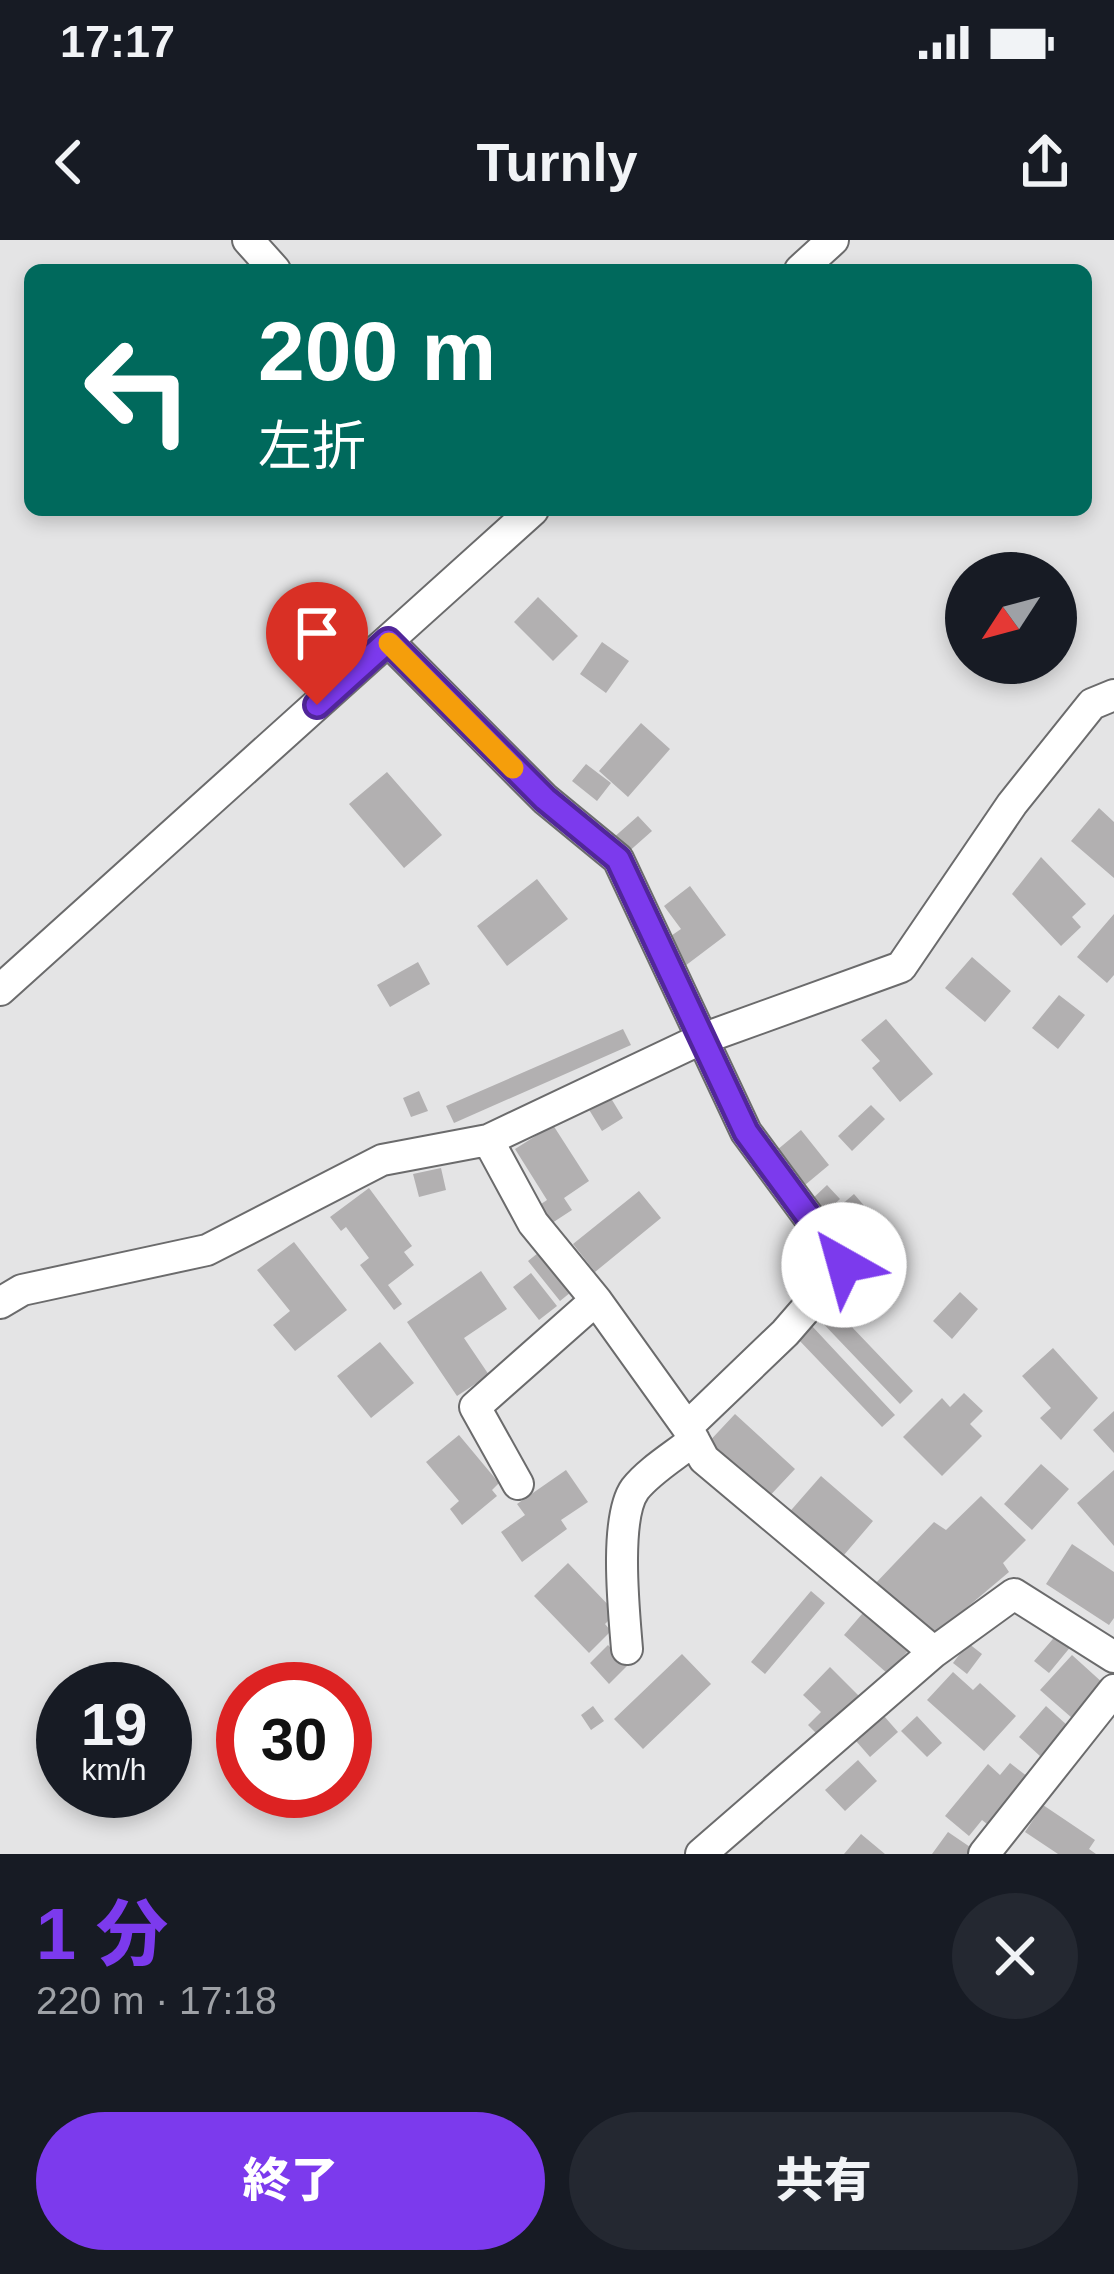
<!DOCTYPE html>
<html lang="ja">
<head>
<meta charset="utf-8">
<style>
	:root { --surface:#171b24; --page:#242831; --text:#f1f3f6; --muted:#9ea1a6; --accent:#7c3aed }
	body { margin:0; font-family:Helvetica,"Noto Sans JP",sans-serif; background:var(--page); color:var(--text); height:100vh; display:flex; flex-direction:column; font-size:45px; white-space:nowrap }
	* { box-sizing:border-box; margin:0 }
	p { font-size:39px; color:var(--muted) }
	.icon { flex:none; width:66px; height:66px; fill:none; stroke:currentColor; stroke-width:2; stroke-linecap:round; stroke-linejoin:round }
	.map { position:relative; height:1614px; overflow:hidden }
	.panel { display:flex; flex-direction:column; background:var(--surface); flex:1 }
	.panel>* { flex:none }
	.top-card { position:absolute; left:24px; top:24px; width:1068px; height:252px; border-radius:18px; box-shadow:0 6px 18px #0003; background:#00695c; color:#fff; overflow:hidden }
	.needle { width:78px; rotate:234deg }
	.tools { position:absolute; left:945px; top:312px; display:grid; gap:24px }
	.tools a { display:grid; place-items:center; width:132px; height:132px; border-radius:50%; background:var(--surface); box-shadow:0 6px 18px #0003; font-size:60px }
	.speed { position:absolute; left:36px; top:1422px; display:flex; gap:24px; font-size:60px; font-weight:700; text-align:center }
	.speed>* { display:grid; place-content:center; width:156px; height:156px; border-radius:50%; background:var(--surface); box-shadow:0 6px 18px #0003; line-height:1 }
	.speed small { font-size:30px; font-weight:400 }
	.speed .limit { border:18px solid #d22; background:#fff; color:#111 }
	.pin { position:absolute; display:grid; place-items:center; width:102px; height:102px; color:#fff; margin:-123px -51px; border-radius:50% 50% 50% 0; rotate:-45deg; box-shadow:0 0 12px #0007 }
	.pin .icon { rotate:45deg }
	.me { position:absolute; width:132px; margin:-66px; rotate:322deg; stroke-linejoin:round; filter:drop-shadow(0 0 9px #0008) }
	.turn { display:flex; align-items:center; gap:42px; height:252px; padding:0 36px; font-size:54px }
	.turn .icon { width:156px; height:156px; stroke-width:2.5 }
	.turn b { display:block; font-size:84px; line-height:102px }
	.round { display:grid; place-items:center; flex:none; width:126px; height:126px; border-radius:63px; background:var(--page) }
	.summary { display:flex; align-items:center; justify-content:space-between; height:204px; padding:0 36px }
	h1 { font-size:72px; font-weight:800; line-height:90px; color:var(--accent) }
	.cta { display:flex; gap:24px; margin-top:auto; padding:24px 36px }
	.cta a { flex:1; height:138px; border-radius:72px; background:var(--accent); color:#fff; font-size:48px; font-weight:800; line-height:138px; text-align:center }
	.cta a+a { background:var(--page); color:var(--text) }
	.status { display:flex; justify-content:space-between; align-items:center; height:84px; padding:0 60px; background:var(--surface); direction:ltr }
	.status svg { height:33px; fill:currentColor }
	header { display:flex; justify-content:space-between; align-items:center; height:156px; padding:0 36px; background:var(--surface); font-size:54px; font-weight:800 }
	.map>svg:first-child { display:block }
	.building { fill:#b2b0b1 }
	.lines { fill:none; stroke-linecap:round; stroke-linejoin:round }
	.minor-casing { stroke:#6b6b6c; stroke-width:34 }
	.minor { stroke:#fff; stroke-width:30 }
	.route-casing { stroke:#51269a; stroke-width:30 }
	.route { stroke:#7c3aed; stroke-width:21 }
	.slow { stroke:#f59e0b; stroke-width:21 }
</style>
</head>
<body>
<div class="status"><b>17:17</b><svg viewBox="0 0 49 12"><path d="M0 12V9h3v3zM5 12V6h3v6zM10 12V3h3v9zM15 12V0h3v12zM26 1h20v11H26zM47 4h2v5h-2z"/></svg></div>
<header><svg class="icon" aria-label="back" viewBox="0 0 24 24"><path d="M15 5l-7 7 7 7"/></svg>Turnly<svg class="icon" aria-label="share" viewBox="0 0 24 24"><path d="M12 15V3M7 8l5-5 5 5M5 13v7h14v-7"/></svg></header>
<div class="map">
<svg width="1114" height="1614" viewBox="0 0 1114 1614">
	<rect width="100%" height="100%" fill="#e4e4e5"/>
	<path class="building" d="M538,357L578,396L553,421L514,382Z
		M602,402L629,421L606,453L580,434Z
		M641,483L670,509L628,557L599,531Z
		M586,524L611,543L597,561L572,541Z
		M387,532L442,595L404,628L349,564Z
		M1099,568L1114,582V638L1071,601Z
		M638,576L652,591L626,614L612,599Z
		M1041,617L1086,664L1072,677L1081,687L1061,706L1012,654Z
		M537,639L568,679L507,726L477,686Z
		M690,646L726,695L685,726L665,700L681,689L664,666Z
		M1114,674V735L1107,743L1077,717Z
		M972,717L1011,751L985,782L945,748Z
		M418,722L430,744L390,767L377,745Z
		M1059,755L1085,775L1058,809L1032,788Z
		M886,779L933,834L900,862L872,828L880,821L861,800Z
		M623,789L631,805L454,883L446,866Z
		M419,851L428,871L411,877L403,858Z
		M609,855L623,878L602,891L588,868Z
		M871,865L885,879L852,911L838,896Z
		M553,885L589,941L564,958L572,970L549,985L538,966L547,960L515,909Z
		M801,890L829,925L799,950L771,915Z
		M441,928L446,950L419,957L413,934Z
		M827,945L840,959L823,975L810,961Z
		M369,948L412,1006L404,1012L414,1025L388,1045L402,1064L394,1070L360,1025L369,1018L346,987L341,991L330,977Z
		M639,951L661,978L595,1032L573,1004Z
		M854,954L893,999L887,1005L897,1018L877,1036L826,978Z
		M294,1002L347,1070L295,1111L273,1085L290,1071L257,1030Z
		M543,1009L576,1048L560,1061L528,1021Z
		M481,1031L507,1069L464,1098L489,1135L457,1156L407,1082Z
		M531,1033L557,1066L539,1080L513,1047Z
		M960,1052L978,1069L952,1099L933,1081Z
		M828,1062L913,1151L900,1164L815,1075Z
		M811,1085L895,1175L882,1187L797,1098Z
		M380,1102L414,1143L371,1178L337,1136Z
		M1053,1108L1098,1158L1061,1200L1040,1178L1051,1168L1022,1136Z
		M964,1153L983,1171L970,1184L982,1196L942,1236L903,1197L942,1158L950,1167Z
		M1114,1171V1213L1093,1190Z
		M735,1174L795,1229L764,1262L704,1207Z
		M459,1195L499,1243L492,1250L497,1256L462,1285L450,1269L459,1261L426,1222Z
		M1041,1224L1069,1249L1032,1290L1004,1264Z
		M566,1230L588,1262L561,1280L567,1289L522,1322L501,1292L525,1275L517,1264Z
		M1114,1230V1306L1077,1263Z
		M821,1236L873,1281L838,1322L786,1276Z
		M981,1256L1026,1300L1003,1323L1009,1332L933,1396L873,1346L934,1282L946,1290Z
		M1072,1304L1114,1332V1378L1109,1385L1046,1344Z
		M568,1323L616,1373L605,1384L611,1391L589,1413L534,1356Z
		M811,1351L825,1363L765,1434L751,1422Z
		M868,1367L913,1405L888,1434L844,1395Z
		M1058,1393L1072,1405L1049,1433L1034,1421Z
		M968,1403L982,1414L967,1434L953,1423Z
		M608,1405L627,1426L609,1444L590,1423Z
		M682,1414L711,1444L643,1509L614,1479Z
		M1072,1415L1104,1444L1072,1478L1040,1450Z
		M830,1427L861,1458L821,1498L808,1485L821,1472L803,1455Z
		M953,1432L973,1450L980,1443L1016,1476L984,1511L927,1460Z
		M593,1466L604,1481L591,1490L581,1475Z
		M1046,1466L1068,1486L1040,1516L1019,1497Z
		M884,1476L898,1492L870,1517L856,1501Z
		M917,1476L942,1503L927,1517L901,1491Z
		M858,1520L877,1541L845,1571L825,1550Z
		M1010,1523L1032,1540L992,1588L982,1580L969,1596L945,1576L988,1524L1000,1535Z
		M1043,1565L1095,1600L1089,1609L1096,1614H1058L1025,1592Z
		M948,1592L973,1609L969,1614H932Z
		M861,1594L885,1614H844Z"/>
	<g class="lines">
		<defs>
			<path id="minor" d="M248,0L275,30
				M800,30L833,0
				M388,401L545,559L618,619L746,892L844,1025L785,1093L687,1187L704,1219L934,1412
				M0,750L533,270
				M488,900L533,983L596,1060L687,1187
				M0,1063L22,1050L207,1010L382,920L488,900L699,800L901,727L1012,564L1092,464L1114,455
				M518,1244L475,1167L596,1060
				M627,1409C624,1372 614,1278 635,1249C650,1230 676,1215 694,1200
				M701,1614L934,1412L1014,1354L1114,1417
				M984,1614L1114,1450"/>
		</defs>
		<use href="#minor" class="minor-casing"/>
		<use href="#minor" class="minor"/>
	</g>
	<g class="lines">
		<defs>
			<path id="route" d="M317,465L388,401L545,559L618,619L746,892L844,1025"/>
		</defs>
		<use href="#route" class="route-casing"/>
		<use href="#route" class="route"/>
		<path class="slow" d="M389,403L513,528"/>
	</g>
</svg>
<div class="tools">
<a><svg class="needle" viewBox="-14 -14 28 28"><path d="M0-13l5 13h-10z" fill="#e53935"/><path d="M0 13l5-13h-10z" fill="#9ea1a6"/></svg></a>
</div>
<div class="speed"><div>19<small>km/h</small></div><div class="limit">30</div></div>
<div class="pin" style="left:317px;top:465px;background:#d93025"><svg class="icon" aria-label="arrive" viewBox="0 0 24 24"><path d="M6 21V4h12l-3 4 3 4H6"/></svg></div>
<svg class="me" style="left:844px;top:1025px" viewBox="-20 -20 40 40"><circle r="19" fill="#fff"/><path d="M0-13L10 11 0 6-10 11z" fill="#7c3aed"/></svg>
<div class="top-card">
<div class="turn"><svg class="icon" aria-label="left" viewBox="0 0 24 24"><path d="M17 20v-9H6M10 6l-5 5 5 5"/></svg><div><b>200 m</b>左折</div></div>
</div>
</div>
<section class="panel">
<div class="summary"><div><h1>1 分</h1><p>220 m · 17:18</p></div><a class="round"><svg class="icon" aria-label="close" viewBox="0 0 24 24"><path d="M6 6l12 12M18 6L6 18"/></svg></a></div>
<div class="cta"><a>終了</a><a>共有</a></div>
</section>
</body>
</html>
